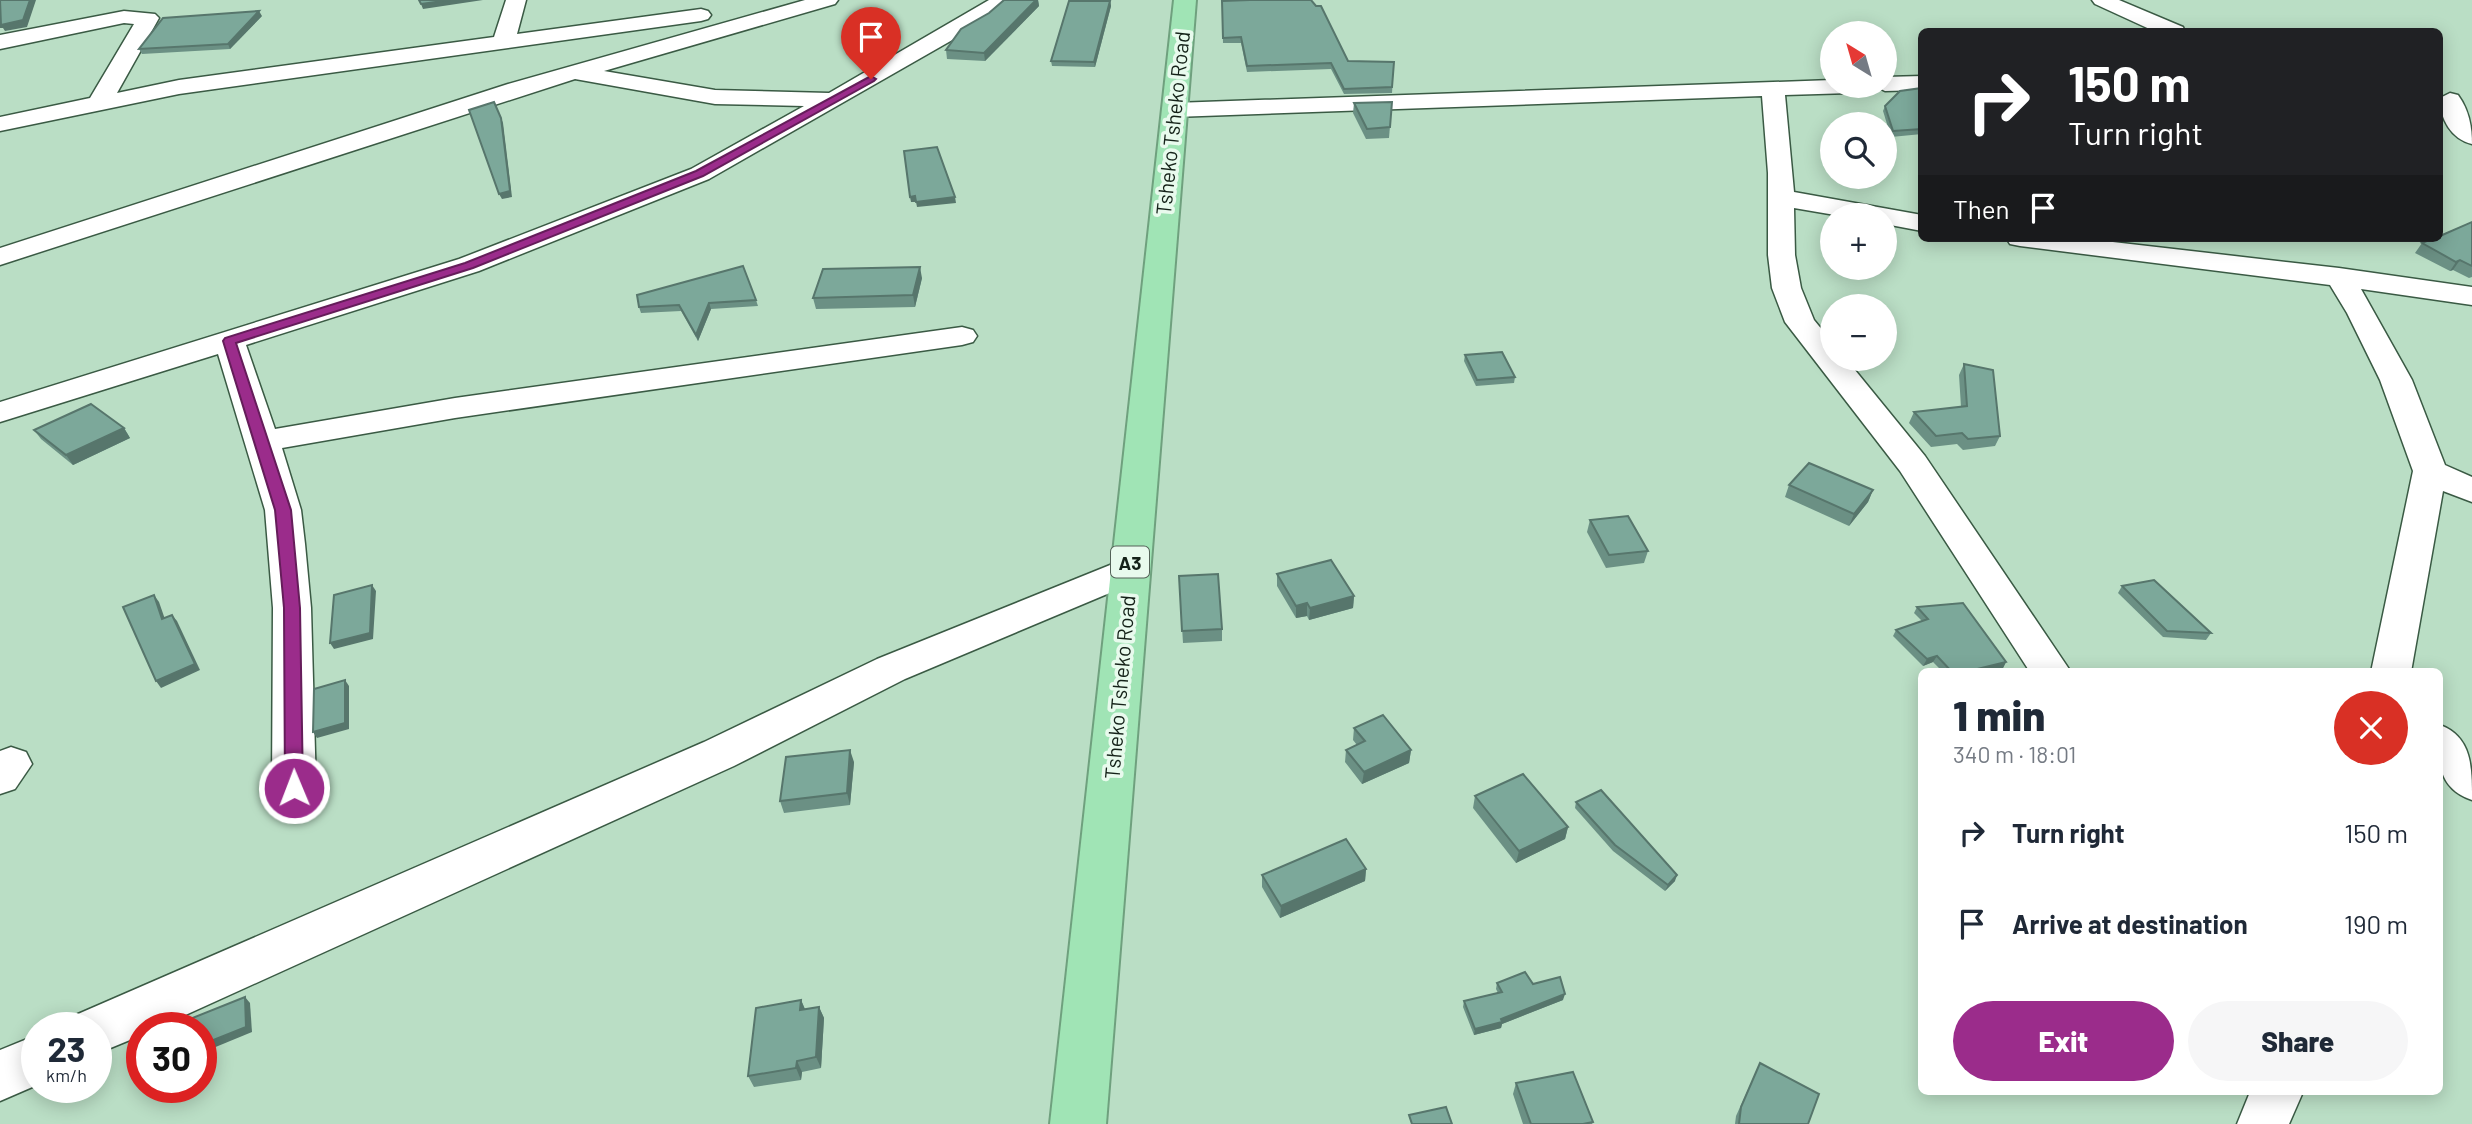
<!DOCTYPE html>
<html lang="en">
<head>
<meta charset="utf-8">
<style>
  :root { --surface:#fff; --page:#f6f6f7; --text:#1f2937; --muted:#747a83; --accent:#9b2c8b }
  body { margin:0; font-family:Barlow,sans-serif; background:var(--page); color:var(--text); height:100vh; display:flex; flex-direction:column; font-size:26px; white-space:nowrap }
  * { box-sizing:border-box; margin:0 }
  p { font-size:23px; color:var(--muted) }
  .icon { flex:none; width:38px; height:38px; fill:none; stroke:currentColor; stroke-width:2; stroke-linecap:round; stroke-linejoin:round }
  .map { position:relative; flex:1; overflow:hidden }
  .details { position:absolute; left:1918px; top:668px; width:525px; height:427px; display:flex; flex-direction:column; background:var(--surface); border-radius:10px; box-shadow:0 4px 18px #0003 }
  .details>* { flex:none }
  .top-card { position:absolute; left:1918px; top:28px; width:525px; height:214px; border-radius:10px; box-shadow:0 4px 18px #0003; background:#202124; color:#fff; overflow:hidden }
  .needle { width:46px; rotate:323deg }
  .fabs { position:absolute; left:1820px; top:21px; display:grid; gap:14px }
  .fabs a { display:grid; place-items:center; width:77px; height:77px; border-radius:50%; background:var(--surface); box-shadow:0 4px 18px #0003; font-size:35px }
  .speed { position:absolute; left:21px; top:1012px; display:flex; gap:14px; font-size:35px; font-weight:700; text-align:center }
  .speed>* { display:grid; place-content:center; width:91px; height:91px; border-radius:50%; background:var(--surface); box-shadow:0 4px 18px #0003; line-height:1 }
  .speed small { font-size:18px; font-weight:400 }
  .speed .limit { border:10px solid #d22; background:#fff; color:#111 }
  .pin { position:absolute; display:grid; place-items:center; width:60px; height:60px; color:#fff; margin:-72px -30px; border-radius:50% 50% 50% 0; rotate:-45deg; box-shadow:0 0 7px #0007 }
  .pin .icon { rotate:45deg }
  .me { position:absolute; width:77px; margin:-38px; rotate:359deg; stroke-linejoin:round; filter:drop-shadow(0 0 5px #0008) }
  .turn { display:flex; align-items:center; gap:24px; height:147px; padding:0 35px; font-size:32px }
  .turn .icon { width:91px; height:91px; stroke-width:2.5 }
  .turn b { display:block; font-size:49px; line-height:60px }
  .then { display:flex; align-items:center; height:66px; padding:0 35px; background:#0003; gap:14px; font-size:26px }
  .round { display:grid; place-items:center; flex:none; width:74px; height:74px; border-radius:37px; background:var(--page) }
  .head { display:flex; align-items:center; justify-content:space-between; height:119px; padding:0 35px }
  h1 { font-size:42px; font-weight:800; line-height:52px }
  .button { display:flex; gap:14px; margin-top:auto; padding:14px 35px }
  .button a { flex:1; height:80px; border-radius:42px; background:var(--accent); color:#fff; font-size:28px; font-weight:800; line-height:80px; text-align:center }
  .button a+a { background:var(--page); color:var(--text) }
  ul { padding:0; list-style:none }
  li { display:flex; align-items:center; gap:21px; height:91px; padding:0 35px }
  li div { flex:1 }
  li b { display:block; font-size:26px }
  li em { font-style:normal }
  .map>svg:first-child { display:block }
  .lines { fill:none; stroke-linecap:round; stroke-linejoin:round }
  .minor-casing { stroke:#3a5a44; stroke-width:3 }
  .highway-casing { stroke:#6fa07e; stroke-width:4 }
  .minor { fill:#fff; fill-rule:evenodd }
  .highway { fill:#a0e4b5; fill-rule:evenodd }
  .wall { fill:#6b9084 }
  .shaded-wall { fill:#57766c }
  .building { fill:#7ca89a; stroke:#57766c; stroke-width:2 }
  .route { fill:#9b2c8b; stroke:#651d5a; stroke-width:2 }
  .labels { text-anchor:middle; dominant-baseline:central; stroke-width:7; stroke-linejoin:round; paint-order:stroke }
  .shield { fill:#e8faed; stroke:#546258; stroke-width:2 }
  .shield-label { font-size:19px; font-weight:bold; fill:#142118 }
  .street-label { font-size:21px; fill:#142118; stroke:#e8faed }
</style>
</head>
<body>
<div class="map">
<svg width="2472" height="1124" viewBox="0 0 2472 1124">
  <rect width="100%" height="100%" fill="#badec5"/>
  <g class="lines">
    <defs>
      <g id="minor">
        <polygon points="506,0 526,0 517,34 701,9 708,11 711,15 708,19 701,21 179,94 0,131 0,117 90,98 134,24 124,23 0,49 0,35 124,11 155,14 159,18 117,93 179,80 494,37"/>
        <polygon points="805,0 838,0 835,4 604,71 715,90 829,93 989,0 1012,0 989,19 709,179 479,271 246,345 275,429 455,398 962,327 973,330 977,336 973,342 962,345 455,418 282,448 301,510 305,544 311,608 316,788 309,800 294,805 279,800 272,788 273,608 265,510 218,354 0,422 0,402 459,259 691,169 804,106 715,104 575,79 0,265 0,248 508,84"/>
        <polygon points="2092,0 2119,0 2183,27 2185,32 2156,32 2095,4"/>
        <polygon points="1922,76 1922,90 1885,91 1875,86 1885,86 1885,77"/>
        <polygon points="1832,80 1832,86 1863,86 1859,91 1851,93 1785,95 1794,192 1922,215 1922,231 1885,224 1885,215 1835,215 1794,208 1795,255 1801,288 1814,320 1832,342 1832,359 1846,359 1925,456 2071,672 2030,672 1900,471 1785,322 1772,288 1768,255 1768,173 1762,96 1174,117 1166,115 1162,110 1166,105 1174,103"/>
        <path d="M2450,93L2458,95C2469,110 2472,127 2472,144C2451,139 2440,119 2440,98Z"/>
        <polygon points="2006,238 2078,238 2339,268 2472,287 2472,305 2361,289 2412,380 2445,465 2472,477 2472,502 2443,491 2411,672 2371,672 2413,471 2380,380 2347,313 2330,285 2020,246 2010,244"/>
        <polygon points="1130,557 1143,561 1148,570 1143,579 905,679 734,766 159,1027 142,1027 142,1035 96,1054 96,1027 73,1027 78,1014 704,742 877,659"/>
        <path d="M2440,725C2472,737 2472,767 2472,800C2436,788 2437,757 2440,725Z"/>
        <polygon points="11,747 26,752 32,764 15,789 0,794 0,751"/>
        <polygon points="37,1035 37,1085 0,1101 0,1050"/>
        <polygon points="2250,1092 2303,1092 2289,1124 2237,1124"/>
      </g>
      <polygon id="highway" points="1174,0 1196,0 1106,1124 1050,1124"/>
    </defs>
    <!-- minor casing -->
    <use href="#minor" class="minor-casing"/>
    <!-- highway casing -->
    <use href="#highway" class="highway-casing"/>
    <!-- minor -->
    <use href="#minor" class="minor"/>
    <!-- highway -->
    <use href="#highway" class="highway"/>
  </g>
  <!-- wall -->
  <g class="wall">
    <polygon points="1004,0 1038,0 1039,6 985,61 947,59 946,50"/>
    <polygon points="1247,0 1311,0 1348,61 1394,62 1392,93 1344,94 1331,69 1247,72 1241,43 1223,43 1222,1"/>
    <polygon points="1110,1 1111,6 1095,67 1052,66 1051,61"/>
    <polygon points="262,16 230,49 142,54 139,49"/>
    <polygon points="1922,88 1922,134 1891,137 1883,111 1885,106"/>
    <polygon points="1392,102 1389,138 1366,139 1353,113 1354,103"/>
    <polygon points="2472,222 2472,277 2469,278 2453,270 2450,271 2415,253 2422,243"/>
    <polygon points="922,278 915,307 816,309 813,298"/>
    <polygon points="756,300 758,306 711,309 698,341 681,311 641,313 639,307"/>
    <polygon points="1465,355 1515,377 1514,383 1476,386 1464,361"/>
    <polygon points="1964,364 2000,436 1995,446 1963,450 1957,444 1931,447 1909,423 1914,412 1961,407 1959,375"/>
    <polygon points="124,428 130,438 73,465 41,439 34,430"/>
    <polygon points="1789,485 1873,490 1868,502 1849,526 1785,497"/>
    <polygon points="1590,520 1648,551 1644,563 1606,568 1587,532"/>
    <polygon points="1277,574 1354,596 1353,608 1309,620 1307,616 1296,618 1277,586"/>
    <polygon points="1179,576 1222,629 1222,641 1183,643"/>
    <polygon points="2122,586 2211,633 2206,640 2163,637 2118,593"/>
    <polygon points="1917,607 2006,662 2003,668 1987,672 1943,672 1933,662 1923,666 1893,636 1896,630 1922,621 1914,613"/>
    <polygon points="1354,728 1411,750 1409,763 1362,784 1345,762 1346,750 1357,745 1353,740"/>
    <polygon points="854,762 850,805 784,813 780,801"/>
    <polygon points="1475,796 1568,827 1565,839 1516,863 1473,808"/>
    <polygon points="1576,802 1675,881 1665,891 1613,851 1575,808"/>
    <polygon points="1366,869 1365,881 1280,918 1262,887 1262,875"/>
    <polygon points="1497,983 1533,984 1563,1000 1502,1024 1501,1028 1474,1035 1463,1007 1464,1001 1498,993 1496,989"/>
    <polygon points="801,1000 805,1009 819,1007 824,1018 821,1068 802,1072 801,1080 754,1087 748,1076"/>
    <polygon points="1760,1063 1808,1124 1735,1124 1736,1116"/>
    <polygon points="1516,1083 1593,1122 1592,1124 1523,1124 1513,1094"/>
  </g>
  <!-- shaded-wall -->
  <g class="shaded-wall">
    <polygon points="30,0 36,0 27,27 5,31 3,28 0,28 0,23"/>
    <polygon points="450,0 483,0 423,9 421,4"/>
    <polygon points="1036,0 1038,0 1039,6 985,61 984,53"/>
    <polygon points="1110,1 1111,6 1095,67 1094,62"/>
    <polygon points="259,11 262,16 230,49 228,44"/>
    <polygon points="501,118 503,123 512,197 502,199 499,194"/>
    <polygon points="915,196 916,202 911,202 910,197"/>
    <polygon points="955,197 956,203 917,207 916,202"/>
    <polygon points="2460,260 2453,270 2450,271 2456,262"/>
    <polygon points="920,267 922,278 915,307 913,295"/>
    <polygon points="709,303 711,309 698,341 696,335"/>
    <polygon points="124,428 130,438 73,465 66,455"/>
    <polygon points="1873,490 1868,502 1849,526 1854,514"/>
    <polygon points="372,585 376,591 373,639 334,649 330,643"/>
    <polygon points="154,595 159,602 167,625 162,619"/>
    <polygon points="1354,596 1353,608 1309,620 1310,608"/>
    <polygon points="1307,603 1307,616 1296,618 1296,606"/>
    <polygon points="172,615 177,621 200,670 161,688 156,681"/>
    <polygon points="1937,656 1933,662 1923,666 1927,659"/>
    <polygon points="2006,662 2003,668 1987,672 1965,672"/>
    <polygon points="345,680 349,686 349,729 317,738 313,732"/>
    <polygon points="850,750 854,762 850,805 847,793"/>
    <polygon points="1411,750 1409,763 1362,784 1364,772"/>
    <polygon points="1568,827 1565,839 1516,863 1519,851"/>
    <polygon points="1366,869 1365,881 1280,918 1281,906"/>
    <polygon points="1677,875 1675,881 1665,891 1668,885"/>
    <polygon points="1565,994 1563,1000 1502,1024 1501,1028 1474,1035 1475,1029"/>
    <polygon points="245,997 250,1003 252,1032 201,1053 201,1045"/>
    <polygon points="801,1000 806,1012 800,1010"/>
    <polygon points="819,1007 824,1018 821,1068 816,1057"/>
    <polygon points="797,1061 802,1072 801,1080 796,1068"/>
  </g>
  <!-- building -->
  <g class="building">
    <polygon points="0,0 30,0 23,20 1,25"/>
    <polygon points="419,0 450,0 421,4"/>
    <polygon points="1004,0 1036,0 984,53 946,50 961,29 989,13"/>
    <polygon points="1250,0 1311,0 1316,6 1321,6 1348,61 1394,62 1392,87 1344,89 1331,63 1247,66 1241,37 1223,38 1222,1"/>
    <polygon points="1069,1 1110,1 1094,62 1051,61"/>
    <polygon points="259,11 228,44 139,49 163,18"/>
    <polygon points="1922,88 1922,129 1893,131 1885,106 1900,91"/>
    <polygon points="494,102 501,118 510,191 499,194 469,110"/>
    <polygon points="1392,102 1390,127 1367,129 1354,103"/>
    <polygon points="937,147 955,197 916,202 915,196 910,197 904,151"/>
    <polygon points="2472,222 2472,266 2460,260 2456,262 2422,243 2434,238 2440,238 2440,236"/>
    <polygon points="743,266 756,300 709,303 696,335 679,305 639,307 637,295"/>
    <polygon points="920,267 913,295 813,298 823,269"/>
    <polygon points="1502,352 1515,377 1477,380 1465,355"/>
    <polygon points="1964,364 1993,370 2000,436 1968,439 1962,433 1936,436 1914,412 1967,406"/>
    <polygon points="91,404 124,428 66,455 34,430"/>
    <polygon points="1809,463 1873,490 1854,514 1789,485"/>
    <polygon points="1628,516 1648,551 1609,555 1590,520"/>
    <polygon points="1331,560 1354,596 1310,608 1307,603 1296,606 1277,574"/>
    <polygon points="1218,574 1222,629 1182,631 1179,576"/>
    <polygon points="2154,580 2211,633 2167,631 2122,586"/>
    <polygon points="372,585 370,633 330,643 334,595"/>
    <polygon points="154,595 162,619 172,615 195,664 156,681 123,607"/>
    <polygon points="1963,603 2006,662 1965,672 1952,672 1937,656 1927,659 1896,630 1928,619 1917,607"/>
    <polygon points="345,680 345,723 313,732 314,689"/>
    <polygon points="1383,715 1411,750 1364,772 1346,750 1365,741 1354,728"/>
    <polygon points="850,750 847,793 780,801 786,757"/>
    <polygon points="1523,774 1568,827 1519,851 1475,796"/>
    <polygon points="1601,790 1677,875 1668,885 1615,845 1576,802"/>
    <polygon points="1346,839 1366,869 1281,906 1262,875"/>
    <polygon points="1525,972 1533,984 1560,977 1565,994 1501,1019 1502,1022 1475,1029 1464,1001 1502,992 1497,983"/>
    <polygon points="245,997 246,1027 201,1045 201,1027 175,1027 175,1025"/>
    <polygon points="801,1000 800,1010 819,1007 816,1057 797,1061 796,1068 748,1076 756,1008"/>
    <polygon points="1760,1063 1819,1094 1808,1124 1739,1124 1741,1107"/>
    <polygon points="1573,1072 1593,1122 1583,1124 1531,1124 1516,1083"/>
    <polygon points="1446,1107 1452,1124 1412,1124 1409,1115"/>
  </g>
  <!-- route -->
  <polygon class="route" points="871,76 876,79 874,81 703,176 473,268 236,343 291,510 300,608 303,788 301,793 294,795 287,793 285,788 284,608 275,510 223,341 225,338 465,263 696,171"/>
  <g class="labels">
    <!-- shield labels -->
    <rect class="shield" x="1111" y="546.5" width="38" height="31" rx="5"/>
    <g class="shield-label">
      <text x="1130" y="562">A3</text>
    </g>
    <!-- street labels -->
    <g class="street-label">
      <text transform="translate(1172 123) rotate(-84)">Tsheko Tsheko Road</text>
      <text transform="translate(1119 687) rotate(-85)">Tsheko Tsheko Road</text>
    </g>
  </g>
</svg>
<div class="fabs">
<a><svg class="needle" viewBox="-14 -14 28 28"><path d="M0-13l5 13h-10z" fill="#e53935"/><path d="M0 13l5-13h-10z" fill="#747a83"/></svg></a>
<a><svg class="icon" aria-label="search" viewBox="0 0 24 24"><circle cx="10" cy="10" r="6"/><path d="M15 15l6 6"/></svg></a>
<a>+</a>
<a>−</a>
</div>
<div class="speed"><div>23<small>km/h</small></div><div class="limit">30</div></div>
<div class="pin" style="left:871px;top:79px;background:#d93025"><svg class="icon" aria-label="arrive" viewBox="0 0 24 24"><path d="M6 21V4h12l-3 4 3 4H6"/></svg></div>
<svg class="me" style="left:294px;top:788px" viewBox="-20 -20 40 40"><circle r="17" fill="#9b2c8b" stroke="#fff" stroke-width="3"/><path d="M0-11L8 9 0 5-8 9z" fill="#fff"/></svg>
<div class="top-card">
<div class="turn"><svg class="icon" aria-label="right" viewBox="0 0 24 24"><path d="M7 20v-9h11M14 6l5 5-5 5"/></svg><div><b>150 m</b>Turn right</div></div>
<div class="then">Then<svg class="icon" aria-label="arrive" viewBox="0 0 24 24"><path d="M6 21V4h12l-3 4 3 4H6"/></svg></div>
</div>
<section class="details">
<div class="head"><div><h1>1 min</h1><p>340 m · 18:01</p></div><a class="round" style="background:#d93025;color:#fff"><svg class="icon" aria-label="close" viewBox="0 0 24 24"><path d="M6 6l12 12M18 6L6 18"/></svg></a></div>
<ul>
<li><svg class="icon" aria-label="right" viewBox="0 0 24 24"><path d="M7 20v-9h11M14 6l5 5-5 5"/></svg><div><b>Turn right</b></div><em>150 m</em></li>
<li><svg class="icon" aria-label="arrive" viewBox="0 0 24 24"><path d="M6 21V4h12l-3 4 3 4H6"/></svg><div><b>Arrive at destination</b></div><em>190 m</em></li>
</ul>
<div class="button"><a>Exit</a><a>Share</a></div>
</section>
</div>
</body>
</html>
